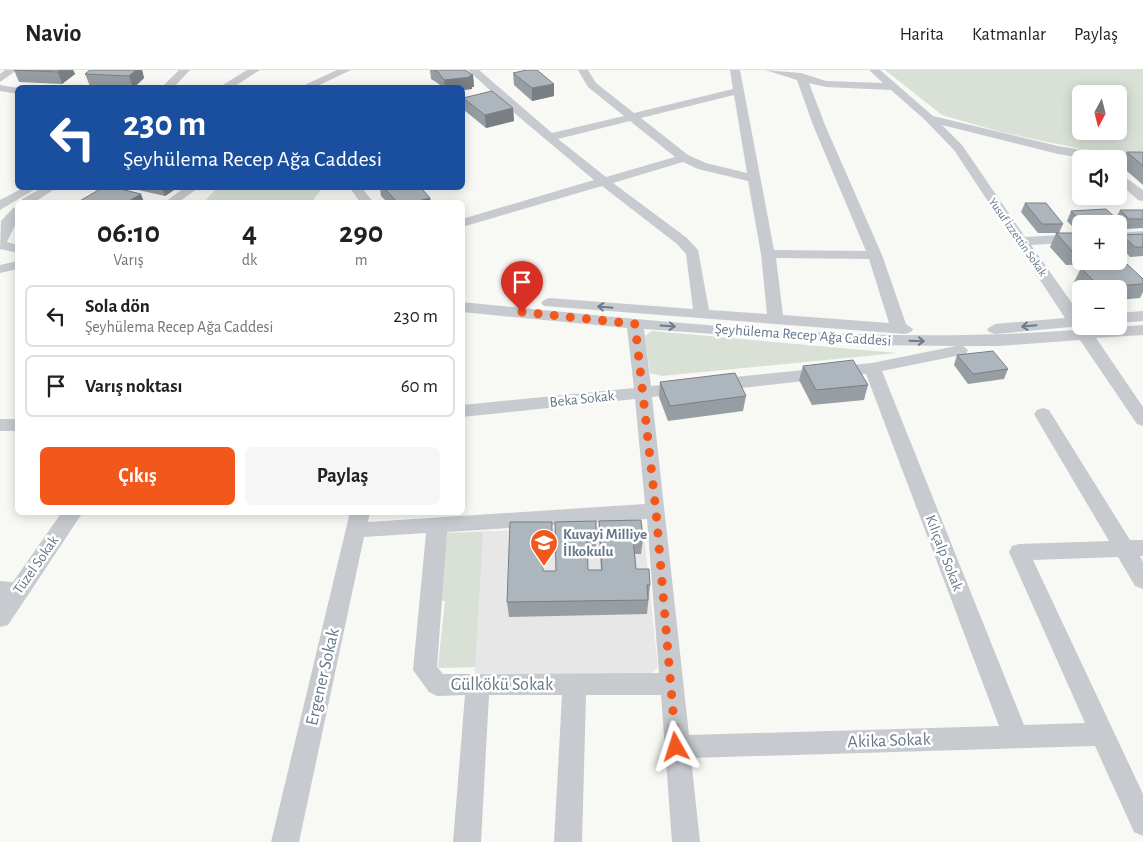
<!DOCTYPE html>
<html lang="tr">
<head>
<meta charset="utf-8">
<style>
  :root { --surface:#fff; --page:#f6f6f6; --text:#202124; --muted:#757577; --line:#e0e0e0; --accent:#f2571b }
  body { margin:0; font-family:"Alegreya Sans",sans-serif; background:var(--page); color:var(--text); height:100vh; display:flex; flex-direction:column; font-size:19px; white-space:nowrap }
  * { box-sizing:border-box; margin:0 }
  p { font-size:16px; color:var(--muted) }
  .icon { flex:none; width:28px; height:28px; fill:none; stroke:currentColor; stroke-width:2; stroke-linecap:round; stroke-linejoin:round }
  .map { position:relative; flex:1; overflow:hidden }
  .details { position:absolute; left:15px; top:130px; width:450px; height:315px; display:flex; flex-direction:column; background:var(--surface); border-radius:8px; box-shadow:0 2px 12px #0003 }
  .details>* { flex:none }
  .top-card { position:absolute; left:15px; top:15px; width:450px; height:105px; border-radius:8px; box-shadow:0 2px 12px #0003; background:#1a4fa0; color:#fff; overflow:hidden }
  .needle { width:32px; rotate:187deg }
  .buttons { position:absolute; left:1072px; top:15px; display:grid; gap:10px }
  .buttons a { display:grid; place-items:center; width:55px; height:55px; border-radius:8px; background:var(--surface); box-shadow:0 2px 12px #0003; font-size:25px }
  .pin { position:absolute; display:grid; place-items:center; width:42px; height:42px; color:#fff; margin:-51px -21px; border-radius:50% 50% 50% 0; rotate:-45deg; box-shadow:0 0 5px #0007 }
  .pin .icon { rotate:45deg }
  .me { position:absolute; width:55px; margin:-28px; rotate:354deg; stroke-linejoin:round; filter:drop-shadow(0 0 4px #0008) }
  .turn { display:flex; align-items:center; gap:18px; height:105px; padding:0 25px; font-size:22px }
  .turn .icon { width:65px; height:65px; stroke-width:2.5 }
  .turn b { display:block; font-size:35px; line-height:42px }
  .eta { display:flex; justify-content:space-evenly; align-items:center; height:85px; text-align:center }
  .eta b { font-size:30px; font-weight:600; line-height:35px }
  .action { display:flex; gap:10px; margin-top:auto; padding:10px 25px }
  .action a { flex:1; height:58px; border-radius:8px; background:var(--accent); color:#fff; font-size:20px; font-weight:600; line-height:58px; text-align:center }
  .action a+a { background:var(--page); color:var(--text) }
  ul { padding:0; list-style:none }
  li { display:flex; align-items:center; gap:15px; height:62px; margin:0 10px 8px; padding:0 15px; border:2px solid var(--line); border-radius:8px }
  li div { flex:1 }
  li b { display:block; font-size:19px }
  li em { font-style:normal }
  header { display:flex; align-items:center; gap:30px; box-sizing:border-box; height:70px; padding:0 25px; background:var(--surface); border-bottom:1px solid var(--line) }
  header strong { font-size:24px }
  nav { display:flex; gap:28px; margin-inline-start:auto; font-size:18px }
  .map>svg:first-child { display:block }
  .built { fill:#e6e7e6 }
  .green { fill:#d9e0d6; fill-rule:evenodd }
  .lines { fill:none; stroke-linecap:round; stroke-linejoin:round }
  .minor { fill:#c7cbcf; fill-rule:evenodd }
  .wall { fill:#969da3 }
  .shaded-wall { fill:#7a7f84 }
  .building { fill:#aeb6bd; stroke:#7a7f84 }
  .oneway { stroke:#697b8c }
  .route { stroke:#f2571b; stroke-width:9; stroke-dasharray:0 16.2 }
  .labels { text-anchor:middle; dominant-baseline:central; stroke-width:5; stroke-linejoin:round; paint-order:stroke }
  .far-street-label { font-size:12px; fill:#647789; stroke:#fff }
  .street-label { font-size:15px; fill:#647789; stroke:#fff }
  .poi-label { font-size:15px; font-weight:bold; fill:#647789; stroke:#fff; text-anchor:start }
  .near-street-label { font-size:18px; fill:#647789; stroke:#fff }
</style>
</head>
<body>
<header>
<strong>Navio</strong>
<nav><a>Harita</a><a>Katmanlar</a><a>Paylaş</a></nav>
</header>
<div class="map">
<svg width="1143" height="772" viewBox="0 0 1143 772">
  <rect width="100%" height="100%" fill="#f8f8f5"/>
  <!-- built -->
  <polygon class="built" points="643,455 658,598 650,604 475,603 475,597 438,598 445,531 437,530 444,463"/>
  <!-- green -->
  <g class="green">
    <path d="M885,0H1143V81L1121,82L1081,79L1001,62L942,45ZM1081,24H1119V61H1081Z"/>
    <polygon points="217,118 322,118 312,132 204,132"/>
    <polygon points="652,261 897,283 662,306 650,303 645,266"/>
    <polygon points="483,462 475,597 438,598 445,531 437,530 444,463"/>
  </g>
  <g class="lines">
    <!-- minor -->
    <g class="minor">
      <polygon points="5,0 17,0 0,12 0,4"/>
      <polygon points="179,0 190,0 173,18 161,18"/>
      <polygon points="247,0 260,0 232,18 218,18"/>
      <polygon points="337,0 351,0 313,18 298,18"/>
      <path d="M468,0H479L552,63L624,46L588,17L578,0H588L596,13L634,43L733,19L730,0H740L774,180L866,181L813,55L797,10L765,0L801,3L826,11L883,13L869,0H880L933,46L1058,76L1095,82H1143V90L1089,89L1058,84L942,55L962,75L1025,167L1081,164V172L1031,175L1081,246V256H1087L1089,259L1143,255V265L1096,268L1143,337V356L1137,354L1080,270L998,276H963L968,280L966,284L882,301L1024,655L1085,653L1009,482L1012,476L1019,474L1109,471L1034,344L1037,340L1043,338L1049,340L1130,470H1143V486H1140L1143,492V519L1135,516L1118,487L1033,490L1143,724V766L1134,762L1095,676L691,688L700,772H672L661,625H586L582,772H554L562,625H489L481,772H453L465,625L437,626L429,622L413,600L426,463L364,467L299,772H271L350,442H370L368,452L645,434L635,329L462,347V335L634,318L627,258L462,242V232C665,252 870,276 1074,260L1071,257L995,264L989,262L987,259L995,254L1065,248L954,80L924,49L891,20L826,17L809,13L825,55L882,185L906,254L913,259L911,262L905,264L544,236L541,233L544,230L549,228L693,239L686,184L677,174L602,116L462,157V149L594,110L519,47ZM734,25L747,103L706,93L688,85L641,48ZM630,51L675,87L606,107L558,69ZM683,92L698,99L748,111L761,184L767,244L709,240L698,180L687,168L613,113ZM776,188L869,189L889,253L783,245ZM644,259L870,275L956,276L872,293L715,309L709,311L706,315L709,319L715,321L866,304L999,656L689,665L652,327L691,322L694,318L691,314L685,312L651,316ZM647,449L659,603L443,604L437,597L447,462Z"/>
      <polygon points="0,15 18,18 18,24 0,21"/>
      <polygon points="1119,103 1143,120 1143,131 1138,130 1119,113"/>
      <polygon points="23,118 37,118 0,140 0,130"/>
      <polygon points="42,118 56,118 35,132 21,132 22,129"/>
      <polygon points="184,118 198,118 179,132 165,132"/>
      <polygon points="350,118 362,118 373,132 360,132"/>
      <polygon points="18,137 18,149 7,172 18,175 18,183 0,179 1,151 13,138"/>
      <polygon points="1143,161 1143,169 1119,171 1119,163"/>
      <polygon points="18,191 18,199 0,203 0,195"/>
      <polygon points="1143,241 1143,251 1119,253 1119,243"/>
      <rect x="0" y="349" width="18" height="12"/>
      <polygon points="62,442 83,442 8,555 0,557 0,511 13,512"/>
    </g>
  </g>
  <!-- wall -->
  <g class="wall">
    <polygon points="14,0 73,0 75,4 62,14 19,12"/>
    <polygon points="90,0 142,0 144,8 134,18 90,16 85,4"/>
    <polygon points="430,0 465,0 473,5 474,17 472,17 472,19 462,20 462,18 441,18 439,14 431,9"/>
    <polygon points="513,3 554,26 532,31 514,15"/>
    <polygon points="463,28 513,38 514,51 486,58 464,40"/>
    <polygon points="1127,82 1143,82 1143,115 1120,95"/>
    <polygon points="129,118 177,118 165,126"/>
    <polygon points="380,118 421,118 430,128 431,132 387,132 381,126"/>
    <polygon points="1025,133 1063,154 1059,163 1038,163 1021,142"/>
    <polygon points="1120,140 1143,140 1143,158 1125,159 1119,153 1118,154 1081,154 1081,191 1112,191 1111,194 1066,195 1050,177 1056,163 1079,163 1067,151 1071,141 1116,148"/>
    <polygon points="1143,164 1143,186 1130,187 1119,175 1119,172 1122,165"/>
    <polygon points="1081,198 1143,209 1143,222 1140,228 1119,230 1119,219 1081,219 1081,220 1074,212"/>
    <polygon points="957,285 1008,299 1004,309 968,314 954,295"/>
    <polygon points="803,296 868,315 864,330 812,335 799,310"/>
    <polygon points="660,312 746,326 743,341 668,351 659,327"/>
    <polygon points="599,451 643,469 641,484 635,484 636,499 650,515 647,544 509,547 507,532 552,452 552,485 543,485 543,501 556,501 555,452 596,470 596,485 588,485 588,500 601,500 599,466"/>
  </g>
  <!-- shaded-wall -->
  <g class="shaded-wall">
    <polygon points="60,0 73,0 75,4 62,14 58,2"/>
    <polygon points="136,0 142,0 144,8 133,18 129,6"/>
    <polygon points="473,5 474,17 472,17 472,19 462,20 462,18 445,18 444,10"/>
    <polygon points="554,14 554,26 532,31 532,18"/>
    <polygon points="513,38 514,51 486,58 485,45"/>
    <polygon points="162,118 177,118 165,126"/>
    <polygon points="141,124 144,132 127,132"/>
    <polygon points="430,128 431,132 414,132"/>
  </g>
  <!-- building -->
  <g class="building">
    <polygon points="14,0 60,0 58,2"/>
    <polygon points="90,0 136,0 129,6 85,4"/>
    <polygon points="434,0 465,0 473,5 469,6 471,7 444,10 438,2"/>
    <polygon points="527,0 537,0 554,14 532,18 513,3"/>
    <polygon points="492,21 513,38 485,45 463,28"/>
    <polygon points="1127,82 1143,82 1143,96"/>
    <polygon points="102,118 116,118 141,124 127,132 78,132"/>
    <polygon points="384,118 421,118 430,128 414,132 397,132"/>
    <polygon points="1025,133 1046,133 1063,154 1042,154"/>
    <polygon points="1106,139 1119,151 1084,154 1071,141"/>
    <polygon points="1120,140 1143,140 1143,149 1129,149"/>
    <polygon points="1056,163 1081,163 1081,181 1072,181"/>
    <polygon points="1143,164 1143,177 1135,177 1122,165"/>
    <polygon points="1127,194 1143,209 1143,214 1100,217 1081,198"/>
    <polygon points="993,281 1008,299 973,304 957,285"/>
    <polygon points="853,290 868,315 816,320 803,296"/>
    <polygon points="735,303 746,326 670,336 660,312"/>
    <polygon points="641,450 643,469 633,469 636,499 649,499 650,515 647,515 648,530 507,532 510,452 552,452 552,471 543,471 543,501 556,501 555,452 596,451 596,470 587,470 588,500 602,500 599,451"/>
  </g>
  <!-- one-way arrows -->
  <defs><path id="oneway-shaft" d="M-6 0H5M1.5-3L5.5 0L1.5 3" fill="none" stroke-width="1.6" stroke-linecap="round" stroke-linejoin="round" transform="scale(1.25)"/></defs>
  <g class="oneway">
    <use href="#oneway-shaft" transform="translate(605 237) rotate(-175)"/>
    <use href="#oneway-shaft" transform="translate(668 256) rotate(4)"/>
    <use href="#oneway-shaft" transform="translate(1029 256) rotate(175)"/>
    <use href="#oneway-shaft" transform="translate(917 271) rotate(2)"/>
  </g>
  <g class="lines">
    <!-- route -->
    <polyline class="route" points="522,242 635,254 656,441 676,677"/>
  </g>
  <!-- icons -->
  <defs>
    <symbol id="school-pin" viewBox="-11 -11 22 30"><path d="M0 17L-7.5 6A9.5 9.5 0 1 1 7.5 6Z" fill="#f2571b" stroke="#fff"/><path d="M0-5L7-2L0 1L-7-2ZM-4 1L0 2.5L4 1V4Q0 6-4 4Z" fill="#fff"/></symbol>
  </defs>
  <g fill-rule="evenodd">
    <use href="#school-pin" x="528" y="457" width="32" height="43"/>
  </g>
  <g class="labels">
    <!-- far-street labels -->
    <g class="far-street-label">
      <text transform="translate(1018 167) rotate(55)">Yusuf İzzettin Sokak</text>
    </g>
    <!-- street labels -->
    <g class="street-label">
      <text transform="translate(803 265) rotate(4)">Şeyhülema Recep Ağa Caddesi</text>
      <text transform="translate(582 329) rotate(-6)">Beka Sokak</text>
      <text transform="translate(944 483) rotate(69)">Kılıçalp Sokak</text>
      <text transform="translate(36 495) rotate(-55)">Tüzel Sokak</text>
    </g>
    <!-- poi labels -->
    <g class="poi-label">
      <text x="563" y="464">Kuvayi Milliye<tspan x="563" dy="17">İlkokulu</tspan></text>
    </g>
    <!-- near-street labels -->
    <g class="near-street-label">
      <text transform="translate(323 607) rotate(-77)">Ergener Sokak</text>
      <text x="502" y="615">Gülkökü Sokak</text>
      <text transform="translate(889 671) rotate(-2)">Akika Sokak</text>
    </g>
  </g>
</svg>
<div class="buttons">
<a><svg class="needle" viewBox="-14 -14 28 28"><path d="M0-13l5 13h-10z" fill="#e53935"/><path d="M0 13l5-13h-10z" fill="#757577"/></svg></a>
<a><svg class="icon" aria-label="sound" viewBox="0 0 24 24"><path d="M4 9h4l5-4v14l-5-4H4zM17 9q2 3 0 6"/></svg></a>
<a>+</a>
<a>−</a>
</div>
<div class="pin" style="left:522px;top:242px;background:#d93025"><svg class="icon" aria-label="arrive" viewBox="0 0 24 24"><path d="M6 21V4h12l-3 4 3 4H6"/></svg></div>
<svg class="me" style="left:676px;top:677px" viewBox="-20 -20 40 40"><path d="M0-17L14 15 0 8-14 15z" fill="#f2571b" stroke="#fff" stroke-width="4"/></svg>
<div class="top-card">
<div class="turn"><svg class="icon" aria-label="left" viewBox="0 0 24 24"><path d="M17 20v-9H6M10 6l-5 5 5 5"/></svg><div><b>230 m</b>Şeyhülema Recep Ağa Caddesi</div></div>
</div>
<section class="details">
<div class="eta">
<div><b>06:10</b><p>Varış</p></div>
<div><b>4</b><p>dk</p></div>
<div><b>290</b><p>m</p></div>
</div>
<ul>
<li><svg class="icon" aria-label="left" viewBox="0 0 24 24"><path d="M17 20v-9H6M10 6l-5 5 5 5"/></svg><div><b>Sola dön</b><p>Şeyhülema Recep Ağa Caddesi</p></div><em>230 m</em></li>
<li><svg class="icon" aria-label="arrive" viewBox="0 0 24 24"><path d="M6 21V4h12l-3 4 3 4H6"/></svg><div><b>Varış noktası</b></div><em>60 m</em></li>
</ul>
<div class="action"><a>Çıkış</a><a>Paylaş</a></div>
</section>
</div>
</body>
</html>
